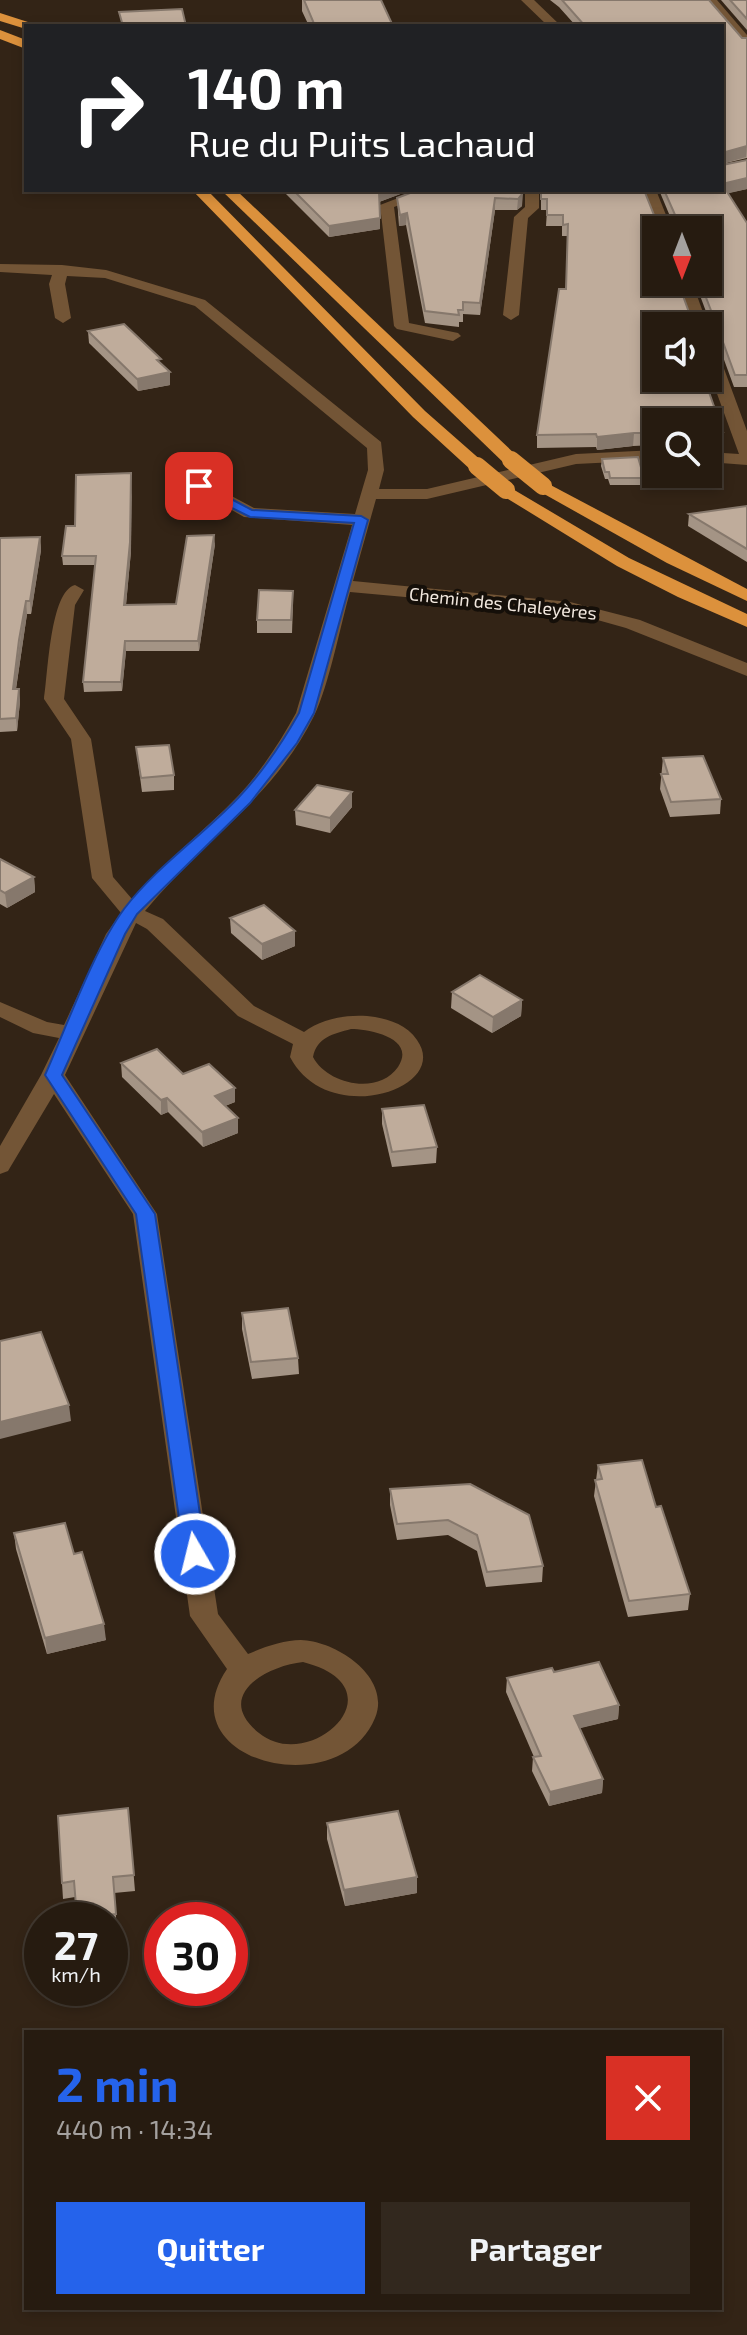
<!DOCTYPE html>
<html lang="fr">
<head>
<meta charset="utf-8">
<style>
  :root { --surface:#261b10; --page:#32281e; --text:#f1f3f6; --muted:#a4a19f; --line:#423930; --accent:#2563eb }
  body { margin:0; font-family:"Exo 2",sans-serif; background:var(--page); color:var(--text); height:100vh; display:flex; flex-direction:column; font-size:30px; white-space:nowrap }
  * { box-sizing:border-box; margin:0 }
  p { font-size:26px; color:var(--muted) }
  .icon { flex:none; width:44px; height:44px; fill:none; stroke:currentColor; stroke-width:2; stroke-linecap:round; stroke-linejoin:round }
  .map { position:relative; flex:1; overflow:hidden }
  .sheet { position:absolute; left:24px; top:2030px; width:698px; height:280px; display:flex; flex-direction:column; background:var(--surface); border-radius:0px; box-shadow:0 4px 12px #0003,0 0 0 2px var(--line) }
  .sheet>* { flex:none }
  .guide { position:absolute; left:24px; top:24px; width:700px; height:168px; border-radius:0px; box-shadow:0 4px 12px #0003,0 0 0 2px var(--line); background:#202124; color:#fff; overflow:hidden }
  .needle { width:52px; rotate:180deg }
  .buttons { position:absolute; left:642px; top:216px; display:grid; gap:16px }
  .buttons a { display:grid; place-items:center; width:80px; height:80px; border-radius:0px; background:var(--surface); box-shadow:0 4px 12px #0003,0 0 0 2px var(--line); font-size:40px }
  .speed { position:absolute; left:24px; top:1902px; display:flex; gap:16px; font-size:40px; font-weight:700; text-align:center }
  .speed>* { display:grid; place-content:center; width:104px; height:104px; border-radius:50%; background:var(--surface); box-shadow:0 4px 12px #0003,0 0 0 2px var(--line); line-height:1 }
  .speed small { font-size:20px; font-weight:400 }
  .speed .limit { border:12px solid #d22; background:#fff; color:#111 }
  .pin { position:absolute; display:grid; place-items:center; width:68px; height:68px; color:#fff; margin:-34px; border-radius:16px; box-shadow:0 4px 12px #0006 }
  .me { position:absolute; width:88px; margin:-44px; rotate:352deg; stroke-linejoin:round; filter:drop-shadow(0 0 6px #0008) }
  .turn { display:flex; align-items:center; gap:28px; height:168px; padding:0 32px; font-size:36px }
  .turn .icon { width:104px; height:104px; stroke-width:2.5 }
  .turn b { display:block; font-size:56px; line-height:68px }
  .round { display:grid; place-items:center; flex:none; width:84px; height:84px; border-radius:0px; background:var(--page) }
  .summary { display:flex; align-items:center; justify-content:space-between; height:136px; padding:0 32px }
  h1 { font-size:48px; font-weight:700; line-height:60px; color:var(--accent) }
  .action { display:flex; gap:16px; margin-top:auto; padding:16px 32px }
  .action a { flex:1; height:92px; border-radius:0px; background:var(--accent); color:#fff; font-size:32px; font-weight:700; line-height:92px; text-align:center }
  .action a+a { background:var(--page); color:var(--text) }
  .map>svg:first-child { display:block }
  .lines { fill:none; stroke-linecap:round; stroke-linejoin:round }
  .minor { fill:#735536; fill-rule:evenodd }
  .highway { fill:#dc913c; fill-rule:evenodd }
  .highway-bridge { stroke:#dc913c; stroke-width:18 }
  .wall { fill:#a49485; fill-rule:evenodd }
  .shaded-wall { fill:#86786c }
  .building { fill:#bfac9b; stroke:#86786c; stroke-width:2; fill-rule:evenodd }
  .route { fill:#2563eb; stroke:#184099; stroke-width:2 }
  .labels { text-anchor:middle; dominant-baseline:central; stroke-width:8; stroke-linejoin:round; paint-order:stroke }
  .far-street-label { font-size:18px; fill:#f1e7de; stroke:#150f09 }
</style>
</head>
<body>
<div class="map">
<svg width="747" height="2335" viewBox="0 0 747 2335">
  <rect width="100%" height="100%" fill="#332416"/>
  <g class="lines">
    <!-- minor -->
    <g class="minor">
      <polygon points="521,0 534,0 561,26 548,26"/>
      <polygon points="704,0 717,0 747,35 747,47 743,46"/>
      <polygon points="419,190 440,190 394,207 409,323 458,333 461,336 453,341 397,329 394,326 380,205"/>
      <polygon points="525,190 539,190 539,208 528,218 519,315 511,320 503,315 514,217 525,207"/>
      <polygon points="642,190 656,190 672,230 658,230"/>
      <path d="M0,264L62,265L106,270L205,300L381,442L384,470L379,489H427L576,454L656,450V460L576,464L427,499H376L353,581L570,602L640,620L747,663V676L626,628L569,612L350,592C340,627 329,685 314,716C274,797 201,843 145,911L163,919L254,1006L304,1032C322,1018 352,1013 375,1017C391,1020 407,1025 417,1040C452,1089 327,1129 290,1057L293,1044L238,1016L147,929L136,923L65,1075L157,1214L218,1614L248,1654C264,1647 284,1640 301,1640C336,1641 392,1677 375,1718C339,1805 165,1761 227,1669L190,1616L133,1214L54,1094L8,1171L0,1174V1146L41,1075L59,1038L33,1033L0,1017V1002L47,1022L64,1025L106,934L121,913L92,878L71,739L44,699C48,675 50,591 75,585L84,590L75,605L64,699L91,739L113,877L132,899C164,861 205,831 239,795C262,770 280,742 296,713L352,525L244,517L167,473L169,469H181L254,508L355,514L368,470L367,448L195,306L105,278L67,276L65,284L71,318L63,323L55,318L49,284L52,275L0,272ZM351,1029C369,1029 417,1038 398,1067C378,1096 327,1084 313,1057C317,1037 333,1034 351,1029ZM303,1662C404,1688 310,1775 259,1733C213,1696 266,1666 303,1662Z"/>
      <polygon points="676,282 692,282 708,326 692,326"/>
      <polygon points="708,342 716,347 747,431 747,465 708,462 708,452 739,454 708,369"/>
    </g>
    <!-- highway -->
    <g class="highway">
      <polygon points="0,13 31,23 33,26 26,26 26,29 0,21"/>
      <polygon points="0,30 26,40 26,49 0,39"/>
      <polygon points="192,190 207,190 425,411 483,462 485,466 483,470 471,470 413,417"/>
      <polygon points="221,190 236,190 517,456 519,460 517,464 505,464"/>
      <polygon points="543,481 747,589 747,601 667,563 537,490 534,486 537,482"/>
      <polygon points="506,485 629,558 747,614 747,627 678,597 617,566 500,494 497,490 500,486"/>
    </g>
    <!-- highway-bridge -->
    <g class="highway-bridge">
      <polyline points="511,460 543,486"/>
      <polyline points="477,466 506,490"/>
    </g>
  </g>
  <!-- wall -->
  <g class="wall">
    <polygon points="302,0 381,0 393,26 309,26 302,11"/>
    <path d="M550,0H709L742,38H747V158L722,164L747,160V189L728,193L747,223V387H734L719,346L708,341V326L656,378H708V363L713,376L712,388H708L723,432L722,444L708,445V422H656V445L633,446L597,450L596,447L537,448V435L566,289L568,236H562V226H546L547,210H541V190L656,220L672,221L659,190H722V26H576L559,7ZM656,230L708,282H695L708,317L690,315Z"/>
    <polygon points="721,0 747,0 747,30"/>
    <polygon points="282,190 411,190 379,202 380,229 329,237"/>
    <polygon points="523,190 522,206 517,210 495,210 480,315 463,314 463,322 459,322 459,327 425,323 406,225 399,226 397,198"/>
    <polygon points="88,331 161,363 170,372 170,385 138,391 89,343"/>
    <polygon points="602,459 644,478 643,485 610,485 608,479 605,479 601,466"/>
    <polygon points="747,506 747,562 688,526 689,514"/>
    <polygon points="75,526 131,551 126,605 176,604 215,544 199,651 126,651 122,691 84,692 83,682 95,565 63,565 62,556"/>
    <polygon points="40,537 41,550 31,614 27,614 16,689 19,689 20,702 17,731 0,732 0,541"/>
    <polygon points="293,604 292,633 257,633 257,620"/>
    <polygon points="136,747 174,775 174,790 142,792"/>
    <polygon points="663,758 721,799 720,814 670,817 660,789"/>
    <polygon points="352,792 352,807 330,833 296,825 295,810"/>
    <polygon points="0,859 34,877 35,892 7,908 0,904"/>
    <polygon points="230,918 295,931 295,946 262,960 231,933"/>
    <polygon points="452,992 522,1000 521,1016 492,1033 451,1008"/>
    <polygon points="121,1063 235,1088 235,1102 225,1106 238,1133 203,1147 168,1112 161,1115 122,1077"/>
    <polygon points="382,1109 437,1147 436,1163 392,1167 382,1124"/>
    <polygon points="242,1313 298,1358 299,1374 252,1379 242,1329"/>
    <polygon points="598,1465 656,1507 690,1594 688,1610 628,1617 594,1496"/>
    <polygon points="390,1489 543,1566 542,1582 486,1587 477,1551 448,1535 397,1540 390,1505"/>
    <polygon points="14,1533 74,1554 106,1640 47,1654 16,1549"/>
    <polygon points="554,1672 619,1705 618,1719 579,1728 603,1779 602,1793 549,1806 532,1771 533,1757 534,1757 506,1692 507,1678"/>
    <polygon points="128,1808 135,1891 114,1893 117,1929 110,1930 110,1920 77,1920 75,1897 63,1899 62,1883"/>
    <polygon points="327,1823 417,1877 417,1893 345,1906 327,1839"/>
  </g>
  <!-- shaded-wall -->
  <g class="shaded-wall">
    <polygon points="747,146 746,157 722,164 722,153"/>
    <polygon points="747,178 747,189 721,195 722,184"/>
    <polygon points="381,190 411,190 379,202 379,191"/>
    <polygon points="522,194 522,206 517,210 518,199"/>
    <polygon points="495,198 495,210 480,315 480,303"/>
    <polygon points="407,213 406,225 399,226 400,215"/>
    <polygon points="380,218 380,229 329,237 329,226"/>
    <polygon points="170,372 170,385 138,391 137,379"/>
    <polygon points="634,433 633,446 597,450 597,437"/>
    <polygon points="132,482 131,551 125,615 124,605"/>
    <polygon points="214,535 215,544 199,651 198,641"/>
    <polygon points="40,537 41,550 31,614 30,601"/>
    <polygon points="26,601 27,614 14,702 13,689"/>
    <polygon points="125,641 126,651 122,691 121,682"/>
    <polygon points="19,689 20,702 17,731 16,718"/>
    <polygon points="352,792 352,807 330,833 330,818"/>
    <polygon points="34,877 35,892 7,908 5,893"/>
    <polygon points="295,931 295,946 262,960 262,944"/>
    <polygon points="522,1000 521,1016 492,1033 493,1017"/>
    <polygon points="235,1088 235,1102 215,1110 215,1096"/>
    <polygon points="167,1098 168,1112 161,1115 161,1100"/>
    <polygon points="238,1118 238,1133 203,1147 202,1132"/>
    <polygon points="69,1405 71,1421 0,1439 0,1422"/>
    <polygon points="104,1624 106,1640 47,1654 45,1638"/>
    <polygon points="619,1705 618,1719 573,1730 574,1716"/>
    <polygon points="603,1779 602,1793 549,1806 550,1792"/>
    <polygon points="417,1877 417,1893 345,1906 344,1890"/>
  </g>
  <!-- building -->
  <g class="building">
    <polygon points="304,0 381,0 393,26 315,26"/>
    <polygon points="562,0 709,0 742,38 747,38 747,146 722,153 722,26 585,26"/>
    <polygon points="730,0 747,0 747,19"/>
    <polygon points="182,9 186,26 123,26 119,12"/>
    <polygon points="747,160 747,178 722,184 722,164 723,165"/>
    <path d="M722,184L747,223V375H735L720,334L708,329V326H656V378H704L723,432H708V422H656V433H634L597,437L596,434L537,435L559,289H566L568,224L563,225V215H547V199H541V190H644L656,220L673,222L676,217L664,190H722ZM656,230H708V282H700L712,313L709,317L690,315L678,282H656Z"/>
    <polygon points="293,190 381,190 379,191 380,218 329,226"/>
    <polygon points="418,190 523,190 522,194 518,199 495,198 480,303 463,302 463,310 458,310 459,315 425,311 407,213 400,215 397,198"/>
    <polygon points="124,324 161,359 157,360 170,372 137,379 88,331"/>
    <polygon points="708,363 713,376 708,376"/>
    <polygon points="638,457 644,478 610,478 609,472 605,472 602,459"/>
    <polygon points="131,473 130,542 124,605 176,604 187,536 214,535 198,641 125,641 121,682 83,682 96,556 62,556 66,526 75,526 76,475"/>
    <polygon points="747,506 747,549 689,514"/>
    <polygon points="40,537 30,601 26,601 19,640 13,689 19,689 16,718 0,719 0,538"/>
    <polygon points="259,590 293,591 291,620 257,620"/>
    <polygon points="169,745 174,775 141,778 136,747"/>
    <polygon points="703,756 721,799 671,802 661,774 668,774 663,758"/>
    <polygon points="317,785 352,792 330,818 295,810"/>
    <polygon points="0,859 34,877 5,893 0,890"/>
    <polygon points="264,905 295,931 262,944 230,918"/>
    <polygon points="480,975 522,1000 493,1017 452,992"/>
    <polygon points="157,1049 183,1074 209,1064 235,1088 215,1096 238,1118 202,1132 167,1098 161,1100 121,1063"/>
    <polygon points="424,1105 437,1147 392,1152 382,1109"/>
    <polygon points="288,1308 298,1358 251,1362 242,1313"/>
    <polygon points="41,1332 69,1405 0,1422 0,1341"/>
    <polygon points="642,1460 656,1507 661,1506 690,1594 629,1601 595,1480 602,1479 598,1465"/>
    <polygon points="470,1484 529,1515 543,1566 487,1572 477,1535 448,1520 397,1524 390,1489"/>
    <polygon points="65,1523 74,1554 82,1552 104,1624 45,1638 14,1533"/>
    <polygon points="599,1662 619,1705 574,1716 603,1779 550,1792 533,1757 541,1756 507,1678 552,1668 554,1672"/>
    <polygon points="128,1808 134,1875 113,1877 116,1914 77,1918 74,1881 62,1883 58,1816"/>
    <polygon points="398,1811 417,1877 344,1890 327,1823"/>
  </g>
  <!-- route -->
  <path class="route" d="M199,482L252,510L361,516L368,520L314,713L297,743L250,803L137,914L125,934L62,1075L155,1214L206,1554L202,1559H188L184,1554L136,1214L45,1075C67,1026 93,951 124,909C156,867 202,836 238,798C262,773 282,743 299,713L354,523L250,517L194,489V483Z"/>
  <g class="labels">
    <!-- far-street labels -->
    <g class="far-street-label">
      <text transform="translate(503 603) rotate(6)">Chemin des Chaleyères</text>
    </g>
  </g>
</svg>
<div class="buttons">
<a><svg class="needle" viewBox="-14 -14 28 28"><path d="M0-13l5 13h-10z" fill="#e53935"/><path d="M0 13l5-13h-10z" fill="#a4a19f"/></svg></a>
<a><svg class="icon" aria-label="sound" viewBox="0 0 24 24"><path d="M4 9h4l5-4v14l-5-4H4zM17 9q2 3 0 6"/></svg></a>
<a><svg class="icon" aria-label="search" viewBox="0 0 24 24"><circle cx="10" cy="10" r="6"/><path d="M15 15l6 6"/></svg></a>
</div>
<div class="speed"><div>27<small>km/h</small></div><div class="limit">30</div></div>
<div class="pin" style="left:199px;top:486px;background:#d93025"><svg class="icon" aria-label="arrive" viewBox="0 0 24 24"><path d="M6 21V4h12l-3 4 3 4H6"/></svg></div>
<svg class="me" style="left:195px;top:1554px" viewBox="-20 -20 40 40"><circle r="17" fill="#2563eb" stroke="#fff" stroke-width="3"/><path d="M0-11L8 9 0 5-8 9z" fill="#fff"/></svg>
<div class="guide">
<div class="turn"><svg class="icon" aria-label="right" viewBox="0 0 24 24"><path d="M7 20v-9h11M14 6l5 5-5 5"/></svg><div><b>140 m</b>Rue du Puits Lachaud</div></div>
</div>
<section class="sheet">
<div class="summary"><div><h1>2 min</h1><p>440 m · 14:34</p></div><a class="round" style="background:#d93025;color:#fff"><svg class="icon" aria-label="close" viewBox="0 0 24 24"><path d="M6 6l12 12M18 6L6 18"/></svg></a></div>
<div class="action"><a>Quitter</a><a>Partager</a></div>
</section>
</div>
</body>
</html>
